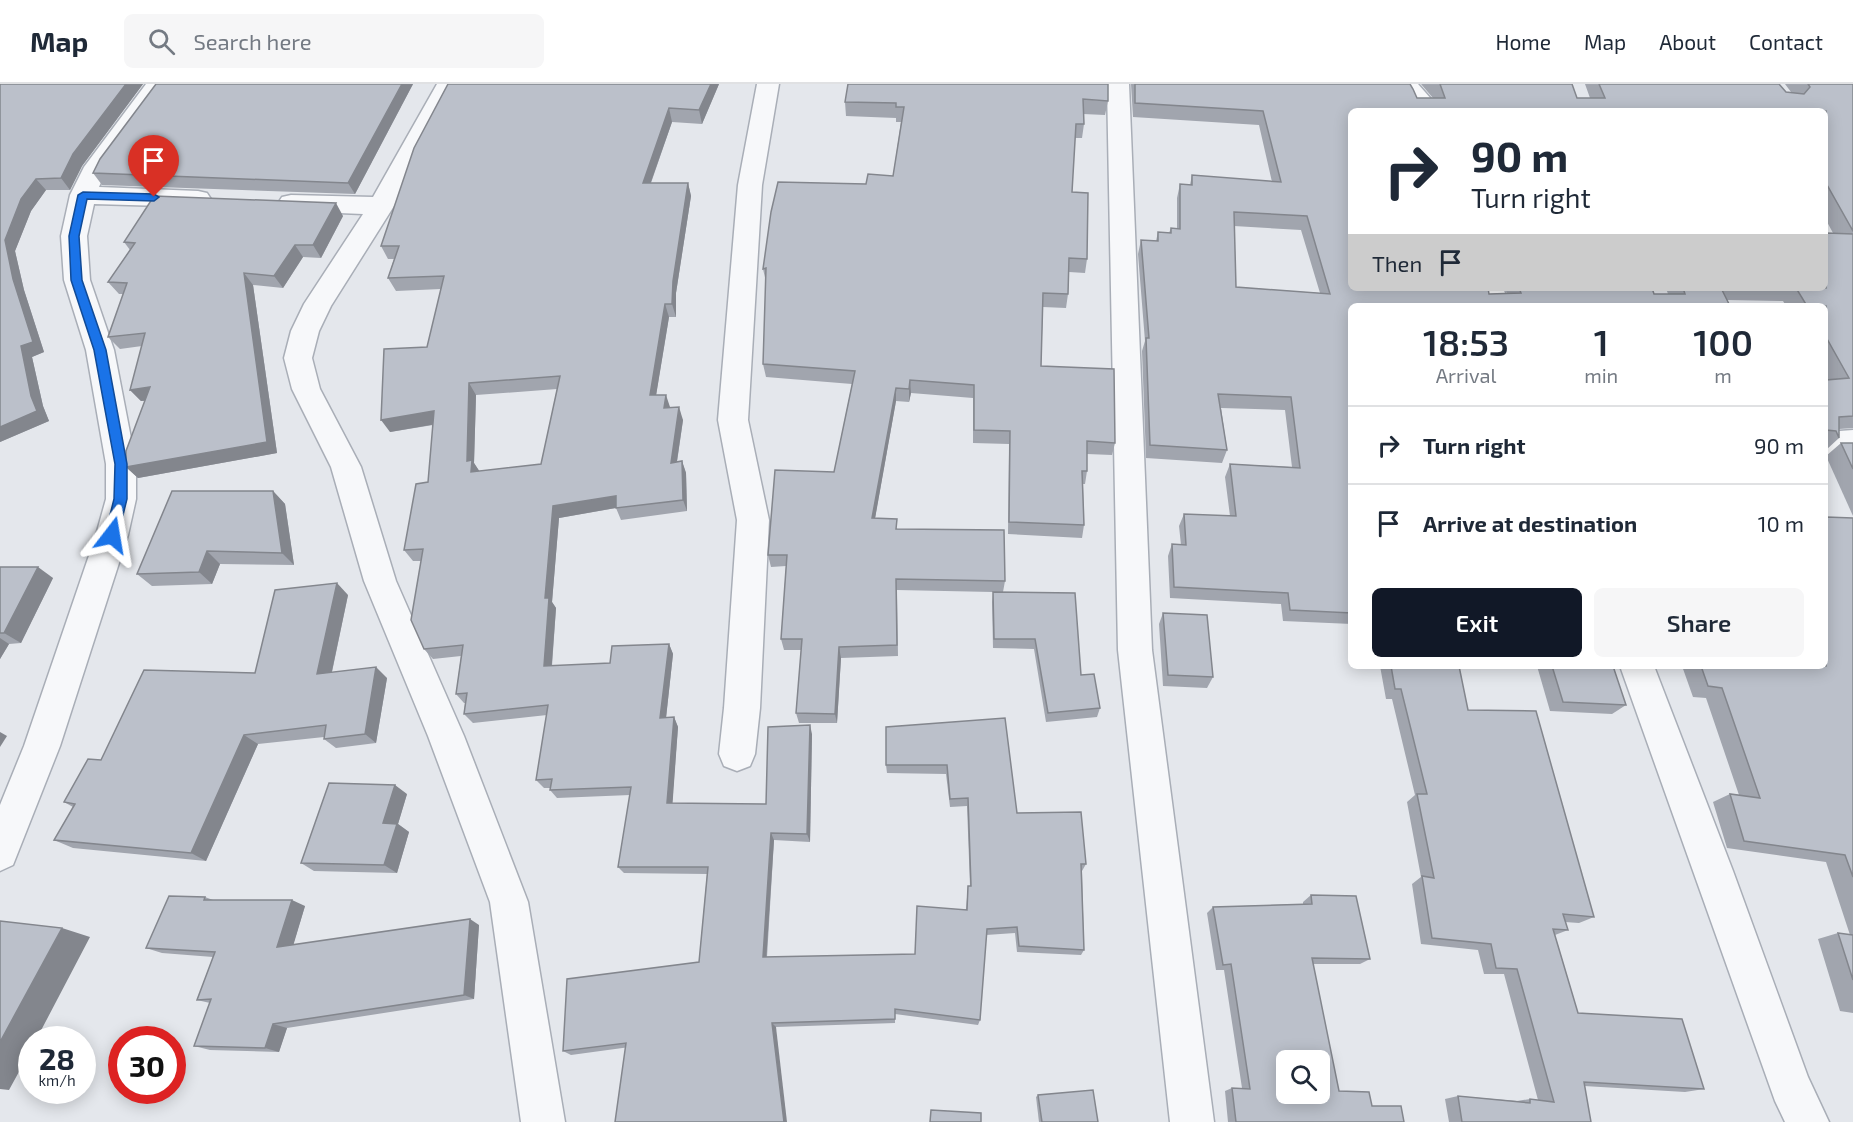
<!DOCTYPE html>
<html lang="en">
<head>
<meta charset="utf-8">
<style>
  :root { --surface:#fff; --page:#f6f6f7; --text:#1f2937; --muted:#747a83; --line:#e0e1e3; --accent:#111827 }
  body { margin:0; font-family:"Exo 2",sans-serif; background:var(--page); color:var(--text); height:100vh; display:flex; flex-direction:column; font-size:22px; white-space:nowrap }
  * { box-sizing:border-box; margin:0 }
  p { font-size:20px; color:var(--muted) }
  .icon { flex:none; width:33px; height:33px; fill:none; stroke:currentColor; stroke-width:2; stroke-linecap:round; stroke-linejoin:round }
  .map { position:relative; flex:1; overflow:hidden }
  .sheet { position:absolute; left:1348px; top:219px; width:480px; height:366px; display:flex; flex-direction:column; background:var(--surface); border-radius:9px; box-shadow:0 3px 15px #0003 }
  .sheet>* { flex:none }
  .top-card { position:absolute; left:1348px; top:24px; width:480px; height:183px; border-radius:9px; box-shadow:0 3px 15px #0003; background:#fff; color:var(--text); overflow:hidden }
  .fabs { position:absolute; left:1276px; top:966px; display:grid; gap:12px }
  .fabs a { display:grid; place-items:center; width:54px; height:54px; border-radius:9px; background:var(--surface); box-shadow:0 3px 15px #0003; font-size:30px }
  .speed { position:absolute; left:18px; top:942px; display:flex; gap:12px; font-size:30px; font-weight:700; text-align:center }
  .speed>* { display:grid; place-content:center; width:78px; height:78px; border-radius:50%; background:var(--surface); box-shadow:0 3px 15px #0003; line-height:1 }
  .speed small { font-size:15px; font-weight:400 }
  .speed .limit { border:9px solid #d22; background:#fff; color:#111 }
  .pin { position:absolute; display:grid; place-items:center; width:51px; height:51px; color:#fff; margin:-62px -26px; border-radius:50% 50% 50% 0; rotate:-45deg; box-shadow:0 0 6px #0007 }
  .pin .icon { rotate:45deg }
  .me { position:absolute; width:66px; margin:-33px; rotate:14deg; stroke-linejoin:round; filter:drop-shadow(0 0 4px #0008) }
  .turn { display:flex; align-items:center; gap:21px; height:126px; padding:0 24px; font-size:27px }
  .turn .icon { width:78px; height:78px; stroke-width:2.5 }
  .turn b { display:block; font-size:42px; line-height:51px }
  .then { display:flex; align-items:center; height:57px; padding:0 24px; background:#0003; gap:12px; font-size:22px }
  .eta { display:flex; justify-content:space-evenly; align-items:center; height:102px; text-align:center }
  .eta b { font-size:36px; font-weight:600; line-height:42px }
  .button { display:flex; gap:12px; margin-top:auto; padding:12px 24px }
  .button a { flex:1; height:69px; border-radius:9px; background:var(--accent); color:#fff; font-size:24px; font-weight:600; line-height:69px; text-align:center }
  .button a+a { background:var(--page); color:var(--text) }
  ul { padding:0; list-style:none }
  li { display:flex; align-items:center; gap:18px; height:78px; padding:0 24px; border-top:2px solid var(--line) }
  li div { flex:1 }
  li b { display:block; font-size:22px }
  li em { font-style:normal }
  header { display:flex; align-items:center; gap:36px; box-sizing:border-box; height:84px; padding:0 30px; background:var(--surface); border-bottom:2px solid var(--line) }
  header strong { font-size:28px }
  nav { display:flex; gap:33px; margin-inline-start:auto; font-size:21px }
  .search { width:420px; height:54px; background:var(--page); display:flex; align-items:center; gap:15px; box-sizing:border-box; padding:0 21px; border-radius:9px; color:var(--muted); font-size:22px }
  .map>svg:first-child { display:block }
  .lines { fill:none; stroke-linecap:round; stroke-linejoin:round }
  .minor-casing { stroke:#a9aeb7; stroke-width:3 }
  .minor { fill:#f7f8fa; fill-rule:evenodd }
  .wall { fill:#a1a5ae; fill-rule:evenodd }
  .shaded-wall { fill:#83868d }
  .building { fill:#bbc0ca; stroke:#83868d; stroke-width:1.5; fill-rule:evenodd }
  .route { fill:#1a73e8; stroke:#114b97; stroke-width:1.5 }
</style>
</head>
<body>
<header>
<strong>Map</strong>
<div class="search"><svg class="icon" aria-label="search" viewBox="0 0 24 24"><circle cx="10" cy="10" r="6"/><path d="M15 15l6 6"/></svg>Search here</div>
<nav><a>Home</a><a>Map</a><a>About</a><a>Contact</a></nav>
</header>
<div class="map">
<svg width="1853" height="1038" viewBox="0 0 1853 1038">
  <rect width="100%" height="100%" fill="#e4e7ec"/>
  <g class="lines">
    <defs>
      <g id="minor">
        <polygon points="146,0 169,0 107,85 99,103 198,107 207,109 211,115 207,121 198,123 94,120 87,152 90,196 114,266 136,380 136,415 128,451 60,662 13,781 0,787 0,721 24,662 96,451 106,415 106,380 86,266 64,196 61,152 70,111 84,83"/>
        <polygon points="437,0 459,0 394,122 331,222 319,247 312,274 320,305 361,383 396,497 464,652 528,818 565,1038 521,1038 490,818 428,652 364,497 331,383 292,305 284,274 291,247 304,220 363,130 291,127 282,125 278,119 282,113 291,111 373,113"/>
        <polygon points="757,0 779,0 762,101 748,336 769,436 760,624 755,670 750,682 737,687 724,682 719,670 724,624 737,436 718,336 738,101"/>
        <polygon points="1107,0 1129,0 1152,566 1214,1038 1170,1038 1118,566"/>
        <polygon points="1395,0 1418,0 1432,16 1436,27 1412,27 1409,18"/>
        <polygon points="1477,204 1503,204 1510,222 1482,222"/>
        <polygon points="1853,346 1853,370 1826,370 1826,348"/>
        <polygon points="1620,582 1654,582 1733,787 1808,993 1829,1038 1785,1038 1775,1017"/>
      </g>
    </defs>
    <!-- minor casing -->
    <use href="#minor" class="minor-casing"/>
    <!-- minor -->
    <use href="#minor" class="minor"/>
  </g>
  <!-- wall -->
  <g class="wall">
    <polygon points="0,0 143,0 82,82 70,106 46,106 31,127 15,167 24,206 44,268 32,273 43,322 49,337 0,358"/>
    <polygon points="413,0 355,110 102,101 93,89"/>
    <path d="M448,0H719L702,40L672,38L651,99H688L691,112L676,209V233H669L656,311L683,336L677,378L682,377L686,389L687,427L621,436L616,424L559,434L552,518L556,524L552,582L610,579L669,560L673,570L666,634L674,633L678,643L672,720H766L812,650L810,758L774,756L767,873L915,870L966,825L968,802H970L967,722L950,723L946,690L887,689L886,681L1005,634L1017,729L1086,780L1082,787L1084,866L1081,871L1017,868L1015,849L986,851L980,936L978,941L895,930V939L776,943L571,971L563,967L699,878L707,790L624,789L618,783L630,711L557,714L550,706V704H544L536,696L547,631L473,639L464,630L465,619H464L456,610L461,572L433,575L424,565L421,477H413L404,466L428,398L433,341L390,348L427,263L441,205L396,207L388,194L394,175H388L381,162ZM557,305L541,380L479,387L474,379L476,311Z"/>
    <polygon points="848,0 1108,17 1105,31 1083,30 1084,40 1082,54 1075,54 1072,108 1087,175 1085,189 1069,188 1068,210 1066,224 1043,223 1041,282 1115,359 1112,371 1087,370 1087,387 1085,400 1083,400 1084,441 1082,454 1008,450 1009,360 973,359 973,314 911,309 909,318 896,317 875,434 1005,497 1003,508 1081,591 1100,624 1097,633 1046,638 1034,565 993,564 992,518 993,508 897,506 898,572 841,574 837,639 799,639 796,629 801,566 784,566 781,555 786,482 771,483 768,471 834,388 852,300 766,293 763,280 766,198 763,185 866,100 893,92 901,38 896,38 896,34 846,32 845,18"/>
    <path d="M1131,0H1410L1417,14H1433L1421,0H1572L1577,14H1590L1585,0H1779L1786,8H1791L1785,0H1853V344L1839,345V354L1826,366V296L1828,295L1826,291V222H1786L1783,217L1727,216L1352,222V540L1283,537L1281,520L1170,514L1168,472L1172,460L1181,461L1179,442L1184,430L1230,432L1225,393L1230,380L1292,383L1285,326L1221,324L1227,366L1222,379L1146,374L1142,267L1145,257L1138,170L1141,156L1156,157L1158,148L1169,149L1171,144H1177V114L1180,100L1190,101L1192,91L1272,98L1259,41L1133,33ZM1352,27H1826V136L1833,149L1826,204H1666L1668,210H1654L1652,204H1505L1507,210H1489ZM1234,142L1301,146L1320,209L1236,203Z"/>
    <polygon points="343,132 321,174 303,173 283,204 253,201 277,369 138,394 126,383 145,317 141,317 130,306 142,262 120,265 108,253 123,210 119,210 108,198 130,166 124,158"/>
    <polygon points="1841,359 1853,359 1853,432 1826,372"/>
    <polygon points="273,407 285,420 294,481 220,480 212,500 152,502 137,490"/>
    <polygon points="1853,434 1853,929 1840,927 1818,855 1838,849 1850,851 1826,778 1727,764 1713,718 1730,710 1739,711 1706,614 1693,613 1682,582 1826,582"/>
    <polygon points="0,483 53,494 21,559 9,560 0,575"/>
    <polygon points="348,511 332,588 387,594 376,659 336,664 324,655 324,653 258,660 206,777 73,764 54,756 73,723 64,718 101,676 255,589"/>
    <polygon points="1163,529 1213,593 1207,604 1163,602 1159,540"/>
    <polygon points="1380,582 1459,582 1468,626 1594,833 1579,839 1565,838 1568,846 1555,851 1578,929 1704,1005 1685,1008 1584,1002 1591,1038 1449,1038 1445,1015 1458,1012 1517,1017 1530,1015 1538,1016 1504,890 1484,890 1478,866 1421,860 1412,800 1421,793 1407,718 1415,711 1392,615 1386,615"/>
    <polygon points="1537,582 1613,582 1626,621 1612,630 1550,627"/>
    <polygon points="407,710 398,740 409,748 397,789 314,787 301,779"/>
    <polygon points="1311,811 1370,875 1360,880 1313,880 1339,1007 1372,1022 1404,1038 1228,1038 1225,1007 1232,1004 1242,1004 1224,886 1216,886 1207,829 1213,823 1303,820 1303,818"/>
    <polygon points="205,813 213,816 305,822 293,861 479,841 474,915 287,944 279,968 210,966 194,962 210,919 197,916 213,873 162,869 146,864"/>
    <polygon points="1038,1011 1098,1038 1039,1038 1036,1013"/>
  </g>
  <!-- shaded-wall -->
  <g class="shaded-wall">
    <polygon points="126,0 143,0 82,82 70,106 61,94 73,70"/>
    <polygon points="402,0 413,0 355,110 348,99"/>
    <polygon points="711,0 719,0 702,40 699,26"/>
    <polygon points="669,24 672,38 646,112 643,99"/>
    <polygon points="36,95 46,106 31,127 15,167 24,206 44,268 32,273 43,322 49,337 0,358 0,343 31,312 21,262 13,195 5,156 21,115"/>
    <polygon points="688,99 691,112 676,209 676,233 672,220 673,197"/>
    <polygon points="336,119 343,132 321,174 313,161"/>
    <polygon points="295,161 303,173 283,204 274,192"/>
    <polygon points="244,189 253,201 277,369 138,394 126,383"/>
    <polygon points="665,220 669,233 654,324 650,311"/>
    <polygon points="910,296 911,309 909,318 909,305"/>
    <polygon points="469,299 476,311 474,379 480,388 471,388 467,377"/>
    <polygon points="150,303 161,315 141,317 130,306"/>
    <polygon points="896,304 896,317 873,446 872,434"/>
    <polygon points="666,311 670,323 664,324"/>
    <polygon points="679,323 683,336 675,390 671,379"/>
    <polygon points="434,327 442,339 390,348 381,336"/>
    <polygon points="682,377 686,389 687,427 683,416"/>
    <polygon points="273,407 285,420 294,481 282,469"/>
    <polygon points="616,412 621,423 559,434 552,518 556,524 551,591 544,582 545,514 553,422"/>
    <polygon points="207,467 220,480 212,500 199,488"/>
    <polygon points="38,483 53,494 21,559 4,549"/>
    <polygon points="337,499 348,511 329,601 317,590"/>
    <polygon points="0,554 9,560 0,575"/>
    <polygon points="669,560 673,570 665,643 660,634"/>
    <polygon points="839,563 841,574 837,639 835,630"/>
    <polygon points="376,583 387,594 376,659 365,650"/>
    <polygon points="674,633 678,643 672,727 667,719"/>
    <polygon points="810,641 812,650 810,758 807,750"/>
    <polygon points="0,648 7,652 0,663"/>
    <polygon points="244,651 258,660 206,777 191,769"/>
    <polygon points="395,701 407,710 398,740 409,748 397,789 384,781 383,739"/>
    <polygon points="771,749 774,756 766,878 763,873"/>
    <polygon points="292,816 305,822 291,869 277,863"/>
    <polygon points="470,835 479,841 474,915 464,911"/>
    <polygon points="62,844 90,853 36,956 32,956 32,964 9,1006 0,1005 0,958"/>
    <polygon points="772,939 776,943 787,1038 784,1038"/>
    <polygon points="273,940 287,944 279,968 265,964"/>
  </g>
  <!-- building -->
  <g class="building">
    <polygon points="0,0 126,0 73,70 61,94 36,95 21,115 5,156 13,195 33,258 21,262 31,312 37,327 0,343"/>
    <polygon points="156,0 402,0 348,99 93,89 100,75"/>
    <path d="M448,0H711L699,26L669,24L643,99H688L673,197L672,220H665L650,311H666L664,324L679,323L671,379L682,377L683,416L616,424V412L553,422L545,514H549L544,582L610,579L612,562L669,560L660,634L674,633L667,719L766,720L768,643L810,641L807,750L771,749L763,873L915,870L917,822L967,826L968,802H971L968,714L950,715L947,681H886V643L1005,634L1017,729L1081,728L1086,780H1081L1084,866L1019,862L1017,843L987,845L980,936L895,925V935L772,939L784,1038H615L626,959L563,967L567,895L699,878L708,783H618L631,703L550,706L552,695L536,696L548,621L464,630L467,609L456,610L463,561L424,565L411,536L423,465L404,466L416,400L428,398L434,327L381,336L384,265L427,263L444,192L388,194L399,162H381L414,64ZM560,292L541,380L471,388L472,376L467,377L469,299Z"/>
    <polygon points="848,0 1108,0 1108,17 1083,15 1084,40 1076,40 1072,108 1088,109 1087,175 1069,174 1068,210 1043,209 1041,282 1114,285 1115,359 1087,357 1087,387 1082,387 1084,441 1009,438 1010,347 974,346 974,301 910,296 909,305 896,304 872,434 897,435 896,445 1004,446 1005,497 896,495 897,561 839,563 835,630 796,629 802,555 781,555 787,471 768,471 775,386 834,388 855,287 763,280 766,184 763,185 771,128 778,98 866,100 868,90 893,92 904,23 896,23 896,19 845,18"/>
    <path d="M1135,0H1410L1413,5L1417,14H1445L1440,0H1572L1577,14H1605L1599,0H1779L1786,8L1804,10L1810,3L1808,0H1853V147L1826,99V27H1352V204H1488L1489,210L1521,209L1519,204H1652L1654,210H1685L1683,204H1721L1730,222H1352V529L1290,526L1288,509L1174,503L1172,460L1186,461L1184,430L1236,432L1230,380L1300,384L1291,313L1218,310L1227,366L1150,361L1146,254H1149L1141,156L1158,157V148L1171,149V144L1180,145V100L1192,101V91L1281,98L1263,27L1135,19ZM1234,128L1307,132L1330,210L1236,203Z"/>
    <polygon points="154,112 336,119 313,161 295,161 274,192 244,189 267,358 126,383 126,367 150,303 130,306 145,249 108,253 127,199 108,198 135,159 124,158"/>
    <polygon points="1826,149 1853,150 1853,332 1839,333 1839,354 1836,347 1826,346 1826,296 1849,294 1826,253 1826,222 1807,222 1796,204 1826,204"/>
    <polygon points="1841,359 1853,359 1853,385"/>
    <polygon points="172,407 273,407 282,469 207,467 199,488 137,490"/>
    <polygon points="1826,433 1853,434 1853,793 1845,771 1744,757 1730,710 1760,714 1722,604 1708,602 1701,582 1826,582"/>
    <polygon points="0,483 38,483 4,549 0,549"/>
    <polygon points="337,499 317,590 376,583 365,650 324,655 326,641 244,651 191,769 54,756 75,720 64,718 88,675 101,676 144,586 255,589 275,506"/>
    <polygon points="993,508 1075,509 1081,591 1094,590 1100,624 1048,629 1035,555 994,555"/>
    <polygon points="1163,529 1207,531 1213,593 1168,591"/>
    <polygon points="1391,582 1459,582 1468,626 1536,627 1594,833 1563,830 1568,846 1553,845 1578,929 1682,935 1704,1005 1584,998 1591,1038 1462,1038 1458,1012 1530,1019 1530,1015 1554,1018 1517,885 1496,884 1491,860 1432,854 1422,792 1434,794 1417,710 1427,710 1401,605 1395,605"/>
    <polygon points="1552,582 1613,582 1626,621 1563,618"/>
    <polygon points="329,699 395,701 383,739 397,740 384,781 301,779"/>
    <path d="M1311,811L1356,812L1370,875L1312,874L1339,1007L1369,1008L1372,1022H1401L1404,1038H1236L1232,1004L1250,1005L1231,880L1223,881L1213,823L1312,820ZM1287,976H1320V1010H1287Z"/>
    <polygon points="169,812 205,813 204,816 292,816 277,863 470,835 464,911 273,940 265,964 194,962 211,915 197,916 215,868 146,864"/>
    <polygon points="0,837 62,844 0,958"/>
    <polygon points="1838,849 1853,851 1853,896"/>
    <polygon points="1093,1006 1098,1038 1042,1038 1038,1011"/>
    <polygon points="931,1026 981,1029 981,1038 930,1038"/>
  </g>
  <!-- route -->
  <polygon class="route" points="83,108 154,110 159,113 154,117 87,115 79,152 82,196 106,266 127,380 127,415 118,451 112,456 105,451 114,415 115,380 94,266 71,196 69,152 78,111"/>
</svg>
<div class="fabs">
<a><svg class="icon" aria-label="search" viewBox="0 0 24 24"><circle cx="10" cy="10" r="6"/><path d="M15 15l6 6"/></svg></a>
</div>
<div class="speed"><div>28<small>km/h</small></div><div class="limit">30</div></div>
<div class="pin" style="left:154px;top:113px;background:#d93025"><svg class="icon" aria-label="arrive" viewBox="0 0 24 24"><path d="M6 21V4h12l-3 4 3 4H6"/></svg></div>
<svg class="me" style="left:112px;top:451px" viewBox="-20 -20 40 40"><path d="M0-17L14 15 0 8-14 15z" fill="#1a73e8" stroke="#fff" stroke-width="4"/></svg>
<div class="top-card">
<div class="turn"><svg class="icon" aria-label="right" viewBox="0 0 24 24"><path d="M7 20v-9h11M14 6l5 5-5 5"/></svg><div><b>90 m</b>Turn right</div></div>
<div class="then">Then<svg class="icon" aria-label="arrive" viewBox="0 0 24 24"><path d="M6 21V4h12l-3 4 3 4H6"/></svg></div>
</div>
<section class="sheet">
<div class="eta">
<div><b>18:53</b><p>Arrival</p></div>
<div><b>1</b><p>min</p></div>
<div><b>100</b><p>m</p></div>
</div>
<ul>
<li><svg class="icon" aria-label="right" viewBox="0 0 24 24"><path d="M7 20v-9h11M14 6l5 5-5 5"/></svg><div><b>Turn right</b></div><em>90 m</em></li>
<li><svg class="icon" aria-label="arrive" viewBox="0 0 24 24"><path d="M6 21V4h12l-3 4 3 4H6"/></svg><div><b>Arrive at destination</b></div><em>10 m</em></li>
</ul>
<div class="button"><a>Exit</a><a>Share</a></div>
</section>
</div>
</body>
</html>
